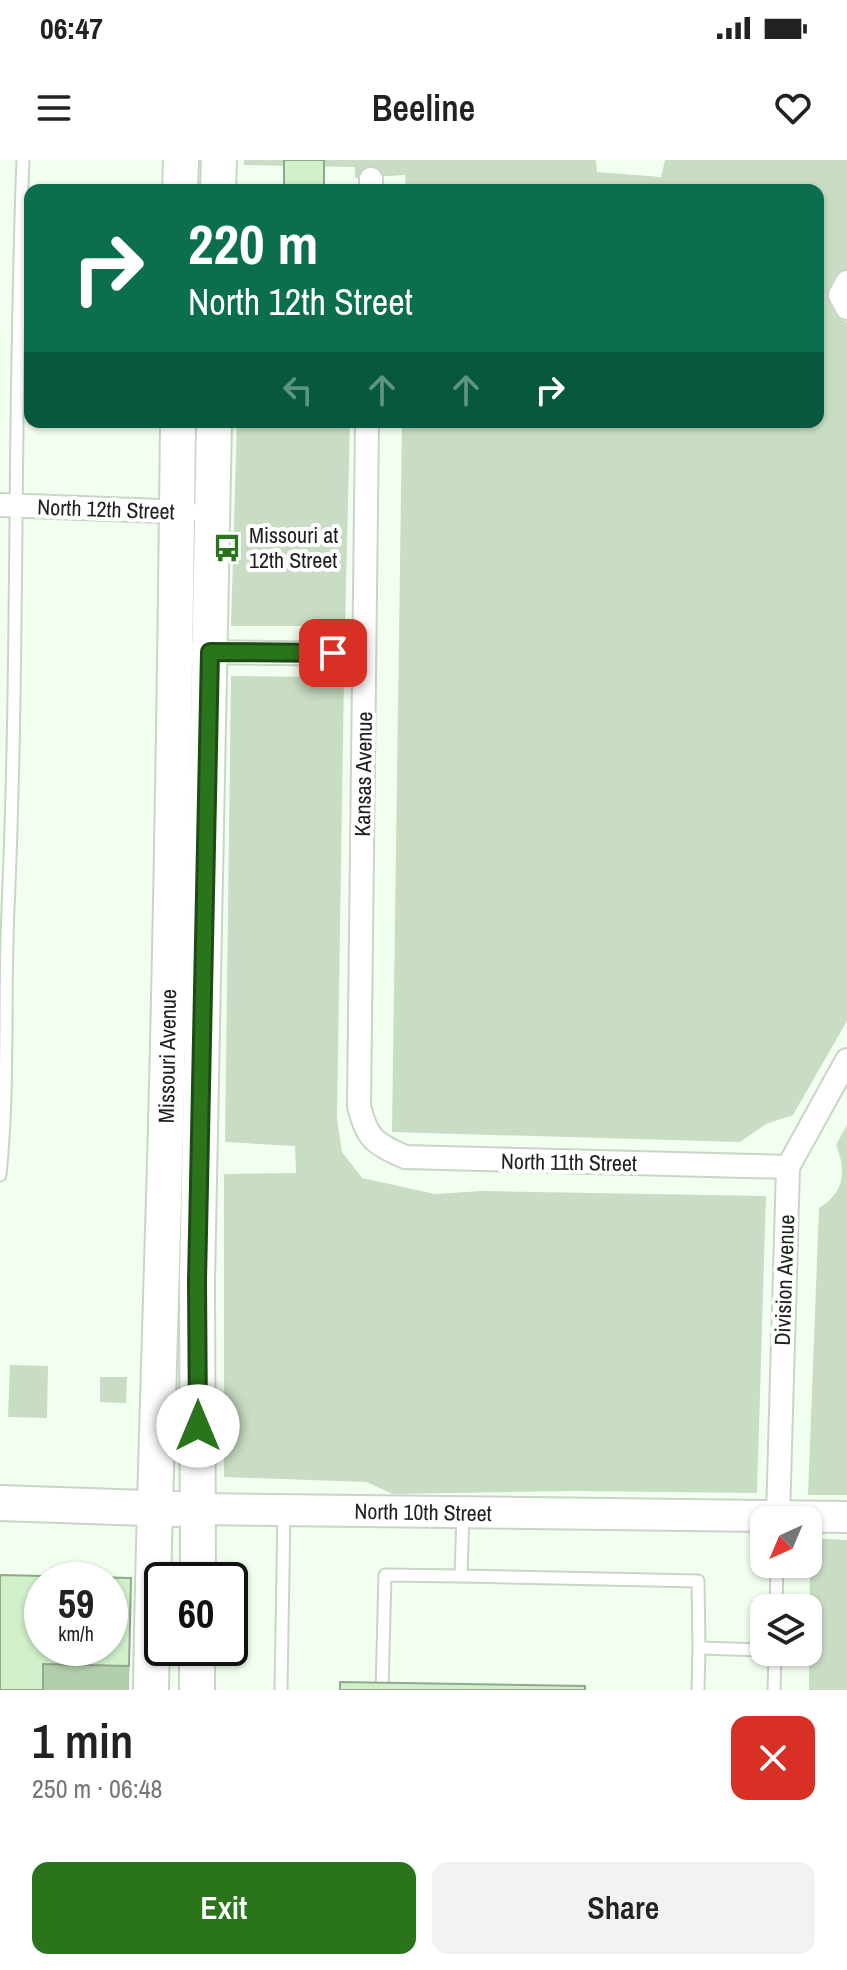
<!DOCTYPE html>
<html lang="en">
<head>
<meta charset="utf-8">
<style>
  :root { --surface:#fff; --page:#f2f2f2; --text:#222; --muted:#767676; --accent:#2a751b }
  body { margin:0; font-family:"Archivo Narrow",sans-serif; background:var(--page); color:var(--text); height:100vh; display:flex; flex-direction:column; font-size:30px; white-space:nowrap }
  * { box-sizing:border-box; margin:0 }
  p { font-size:26px; color:var(--muted) }
  .icon { flex:none; width:44px; height:44px; fill:none; stroke:currentColor; stroke-width:2; stroke-linecap:round; stroke-linejoin:round }
  .map { position:relative; height:1530px; overflow:hidden }
  .sheet { display:flex; flex-direction:column; background:var(--surface); flex:1 }
  .sheet>* { flex:none }
  .hud { position:absolute; left:24px; top:24px; width:800px; height:244px; border-radius:16px; box-shadow:0 2px 6px #0004; background:#0b6e4f; color:#fff; overflow:hidden }
  .needle { width:52px; rotate:224deg }
  .buttons { position:absolute; left:750px; top:1346px; display:grid; gap:16px }
  .buttons a { display:grid; place-items:center; width:72px; height:72px; border-radius:16px; background:var(--surface); box-shadow:0 2px 6px #0004; font-size:40px }
  .speed { position:absolute; left:24px; top:1402px; display:flex; gap:16px; font-size:40px; font-weight:700; text-align:center }
  .speed>* { display:grid; place-content:center; width:104px; height:104px; border-radius:50%; background:var(--surface); box-shadow:0 2px 6px #0004; line-height:1 }
  .speed small { font-size:20px; font-weight:400 }
  .speed .limit { border:4px solid #111; border-radius:12px; background:#fff; color:#111 }
  .pin { position:absolute; display:grid; place-items:center; width:68px; height:68px; color:#fff; margin:-34px; border-radius:16px; box-shadow:0 4px 12px #0006 }
  .me { position:absolute; width:88px; margin:-44px; rotate:0deg; stroke-linejoin:round; filter:drop-shadow(0 0 6px #0008) }
  .turn { display:flex; align-items:center; gap:28px; height:168px; padding:0 32px; font-size:36px }
  .turn .icon { width:104px; height:104px; stroke-width:2.5 }
  .turn b { display:block; font-size:56px; line-height:68px }
  .lanes { display:flex; align-items:center; height:76px; padding:0 32px; background:#0003; justify-content:center; gap:40px; direction:ltr }
  .lanes .off { opacity:.35 }
  .round { display:grid; place-items:center; flex:none; width:84px; height:84px; border-radius:16px; background:var(--page) }
  .overview { display:flex; align-items:center; justify-content:space-between; height:136px; padding:0 32px }
  h1 { font-size:48px; font-weight:600; line-height:60px }
  .cta { display:flex; gap:16px; margin-top:auto; padding:16px 32px }
  .cta a { flex:1; height:92px; border-radius:16px; background:var(--accent); color:#fff; font-size:32px; font-weight:600; line-height:92px; text-align:center }
  .cta a+a { background:var(--page); color:var(--text) }
  .status { display:flex; justify-content:space-between; align-items:center; height:56px; padding:0 40px; background:var(--surface); direction:ltr }
  .status svg { height:22px; fill:currentColor }
  header { display:flex; justify-content:space-between; align-items:center; height:104px; padding:0 32px; background:var(--surface); font-size:36px; font-weight:600 }
  .map>svg:first-child { display:block }
  .green { fill:#c8ddc3 }
  .lines { fill:none; stroke-linecap:round; stroke-linejoin:round }
  .lane-casing { stroke:#c9d5c7; stroke-width:15 }
  .street-casing { stroke:#c9d5c7; stroke-width:26 }
  .secondary-casing { stroke:#c9d5c7; stroke-width:34 }
  .primary-casing { stroke:#c9d5c7; stroke-width:38 }
  .lane { stroke:#fff; stroke-width:11 }
  .street { stroke:#fff; stroke-width:22 }
  .secondary { stroke:#fff; stroke-width:30 }
  .primary { stroke:#fff; stroke-width:34 }
  .wall { fill:#b2cead }
  .building { fill:#cff0c9; stroke:#91a88d; stroke-width:2; fill-rule:evenodd }
  .route-casing { stroke:#1b4c12; stroke-width:20 }
  .route { stroke:#2a751b; stroke-width:14 }
  .labels { text-anchor:middle; dominant-baseline:central; stroke-width:8; stroke-linejoin:round; paint-order:stroke }
  .street-label { font-size:22px; fill:#1d211c; stroke:#fff }
  .poi-label { font-size:22px; fill:#1d211c; stroke:#fff; text-anchor:start }
</style>
</head>
<body>
<div class="status"><b>06:47</b><svg viewBox="0 0 49 12"><path d="M0 12V9h3v3zM5 12V6h3v6zM10 12V3h3v9zM15 12V0h3v12zM26 1h20v11H26zM47 4h2v5h-2z"/></svg></div>
<header><svg class="icon" aria-label="menu" viewBox="0 0 24 24"><path d="M4 6h16M4 12h16M4 18h16"/></svg>Beeline<svg class="icon" aria-label="heart" viewBox="0 0 24 24"><path d="M12 20l-8-8c-3-5 5-10 8-4 3-6 11-1 8 4z"/></svg></header>
<div class="map">
<svg width="847" height="1530" viewBox="0 0 847 1530">
  <rect width="100%" height="100%" fill="#f2fff0"/>
  <!-- green -->
  <g class="green">
    <path d="M244,0H596L597,12L661,17L665,0H847V110L833,120C829,138 828,154 847,162V861L793,955L766,964L740,982L392,972L402,262H818V30H406L405,15L355,18V7L244,5Z"/>
    <polygon points="237,262 350,262 345,466 231,466"/>
    <polygon points="231,516 344,517 337,958 342,992 362,1018 435,1034 481,1031 766,1036 757,1333 573,1331 393,1334 366,1322 224,1317 224,1014 296,1013 295,986 225,982"/>
    <path d="M847,965V1335H808L819,1048C844,1033 847,1012 836,985Z"/>
    <polygon points="10,1205 48,1206 47,1258 8,1257"/>
    <polygon points="100,1217 127,1217 126,1243 100,1242"/>
    <polygon points="810,1378 847,1380 847,1530 809,1530"/>
  </g>
  <g class="lines">
    <defs>
      <g id="lane">
        <path d="M0,1015C9,927 4,838 8,749C19,500 13,250 23,0"/>
        <polyline points="463,1352 461,1416 698,1421 699,1488"/>
        <polyline points="776,1448 777,1404"/>
        <polyline points="281,1530 284,1351"/>
        <polyline points="382,1530 385,1415 461,1416"/>
        <polyline points="698,1530 699,1488 764,1490"/>
        <polyline points="774,1530 775,1492"/>
      </g>
      <g id="street">
        <polyline points="371,30 371,19"/>
        <polyline points="847,122 840,135 847,148"/>
        <path d="M367,262L359,946C367,980 375,983 405,997L788,1007"/>
        <polyline points="0,345 187,352"/>
        <polyline points="197,492 364,494"/>
        <polyline points="778,1356 788,1007 847,900"/>
      </g>
      <polyline id="secondary" points="198,1349 847,1357"/>
      <g id="primary">
        <polyline points="180,30 181,0"/>
        <polyline points="218,30 219,0"/>
        <polyline points="0,1343 176,1349"/>
        <polyline points="198,1420 197,1121 214,262"/>
        <path d="M151,1530C153,1388 158,1246 162,1103C171,823 175,542 178,262"/>
        <polyline points="197,1530 197,1488"/>
      </g>
    </defs>
    <!-- lane casing -->
    <use href="#lane" class="lane-casing"/>
    <!-- street casing -->
    <use href="#street" class="street-casing"/>
    <!-- secondary casing -->
    <use href="#secondary" class="secondary-casing"/>
    <!-- primary casing -->
    <use href="#primary" class="primary-casing"/>
    <!-- lane -->
    <use href="#lane" class="lane"/>
    <!-- street -->
    <use href="#street" class="street"/>
    <!-- secondary -->
    <use href="#secondary" class="secondary"/>
    <!-- primary -->
    <use href="#primary" class="primary"/>
  </g>
  <!-- wall -->
  <polygon class="wall" points="131,1444 129,1530 0,1530"/>
  <!-- building -->
  <g class="building">
    <rect x="284" y="0" width="40" height="30"/>
    <path d="M0,1415L131,1418L129,1506L43,1504V1530H0ZM42,1420H110V1488H42Z"/>
    <polygon points="340,1522 585,1526 585,1530 340,1530"/>
  </g>
  <g class="lines">
    <defs>
      <polyline id="route" points="198,1266 197,1121 210,492 333,493"/>
    </defs>
    <!-- route casing -->
    <use href="#route" class="route-casing"/>
    <!-- route -->
    <use href="#route" class="route"/>
  </g>
  <!-- icons -->
  <defs>
    <symbol id="bus-bare" viewBox="-9 -9 18 18"><path d="M-5-6H5V4H4V6H2V4H-2V6H-4V4H-5ZM-3.5-4V0h7V-4ZM-3.5 1.2v1.5H-2V1.2ZM2 1.2v1.5H3.5V1.2Z" fill="#2a751b" stroke="#fff" stroke-width="2.5" paint-order="stroke"/></symbol>
  </defs>
  <g fill-rule="evenodd">
    <use href="#bus-bare" x="207" y="368" width="40" height="40"/>
  </g>
  <g class="labels">
    <!-- street labels -->
    <g class="street-label">
      <text transform="translate(106 349) rotate(2)">North 12th Street</text>
      <text transform="translate(363 614) rotate(-89)">Kansas Avenue</text>
      <text transform="translate(167 896) rotate(-89)">Missouri Avenue</text>
      <text transform="translate(569 1002) rotate(1)">North 11th Street</text>
      <text transform="translate(784 1120) rotate(-88)">Division Avenue</text>
      <text transform="translate(423 1352) rotate(1)">North 10th Street</text>
    </g>
    <!-- poi labels -->
    <g class="poi-label">
      <text x="249" y="375">Missouri at<tspan x="249" dy="25">12th Street</tspan></text>
    </g>
  </g>
</svg>
<div class="buttons">
<a><svg class="needle" viewBox="-14 -14 28 28"><path d="M0-13l5 13h-10z" fill="#e53935"/><path d="M0 13l5-13h-10z" fill="#767676"/></svg></a>
<a><svg class="icon" aria-label="layers" viewBox="0 0 24 24"><path d="M12 4l9 5-9 5-9-5zM3 14l9 5 9-5"/></svg></a>
</div>
<div class="speed"><div>59<small>km/h</small></div><div class="limit">60</div></div>
<div class="pin" style="left:333px;top:493px;background:#d93025"><svg class="icon" aria-label="arrive" viewBox="0 0 24 24"><path d="M6 21V4h12l-3 4 3 4H6"/></svg></div>
<svg class="me" style="left:198px;top:1266px" viewBox="-20 -20 40 40"><circle r="19" fill="#fff"/><path d="M0-13L10 11 0 6-10 11z" fill="#2a751b"/></svg>
<div class="hud">
<div class="turn"><svg class="icon" aria-label="right" viewBox="0 0 24 24"><path d="M7 20v-9h11M14 6l5 5-5 5"/></svg><div><b>220 m</b>North 12th Street</div></div>
<div class="lanes"><svg class="icon off" aria-label="left" viewBox="0 0 24 24"><path d="M17 20v-9H6M10 6l-5 5 5 5"/></svg><svg class="icon off" aria-label="ahead" viewBox="0 0 24 24"><path d="M12 20V5M6 11l6-6 6 6"/></svg><svg class="icon off" aria-label="ahead" viewBox="0 0 24 24"><path d="M12 20V5M6 11l6-6 6 6"/></svg><svg class="icon" aria-label="right" viewBox="0 0 24 24"><path d="M7 20v-9h11M14 6l5 5-5 5"/></svg></div>
</div>
</div>
<section class="sheet">
<div class="overview"><div><h1>1 min</h1><p>250 m · 06:48</p></div><a class="round" style="background:#d93025;color:#fff"><svg class="icon" aria-label="close" viewBox="0 0 24 24"><path d="M6 6l12 12M18 6L6 18"/></svg></a></div>
<div class="cta"><a>Exit</a><a>Share</a></div>
</section>
</body>
</html>
